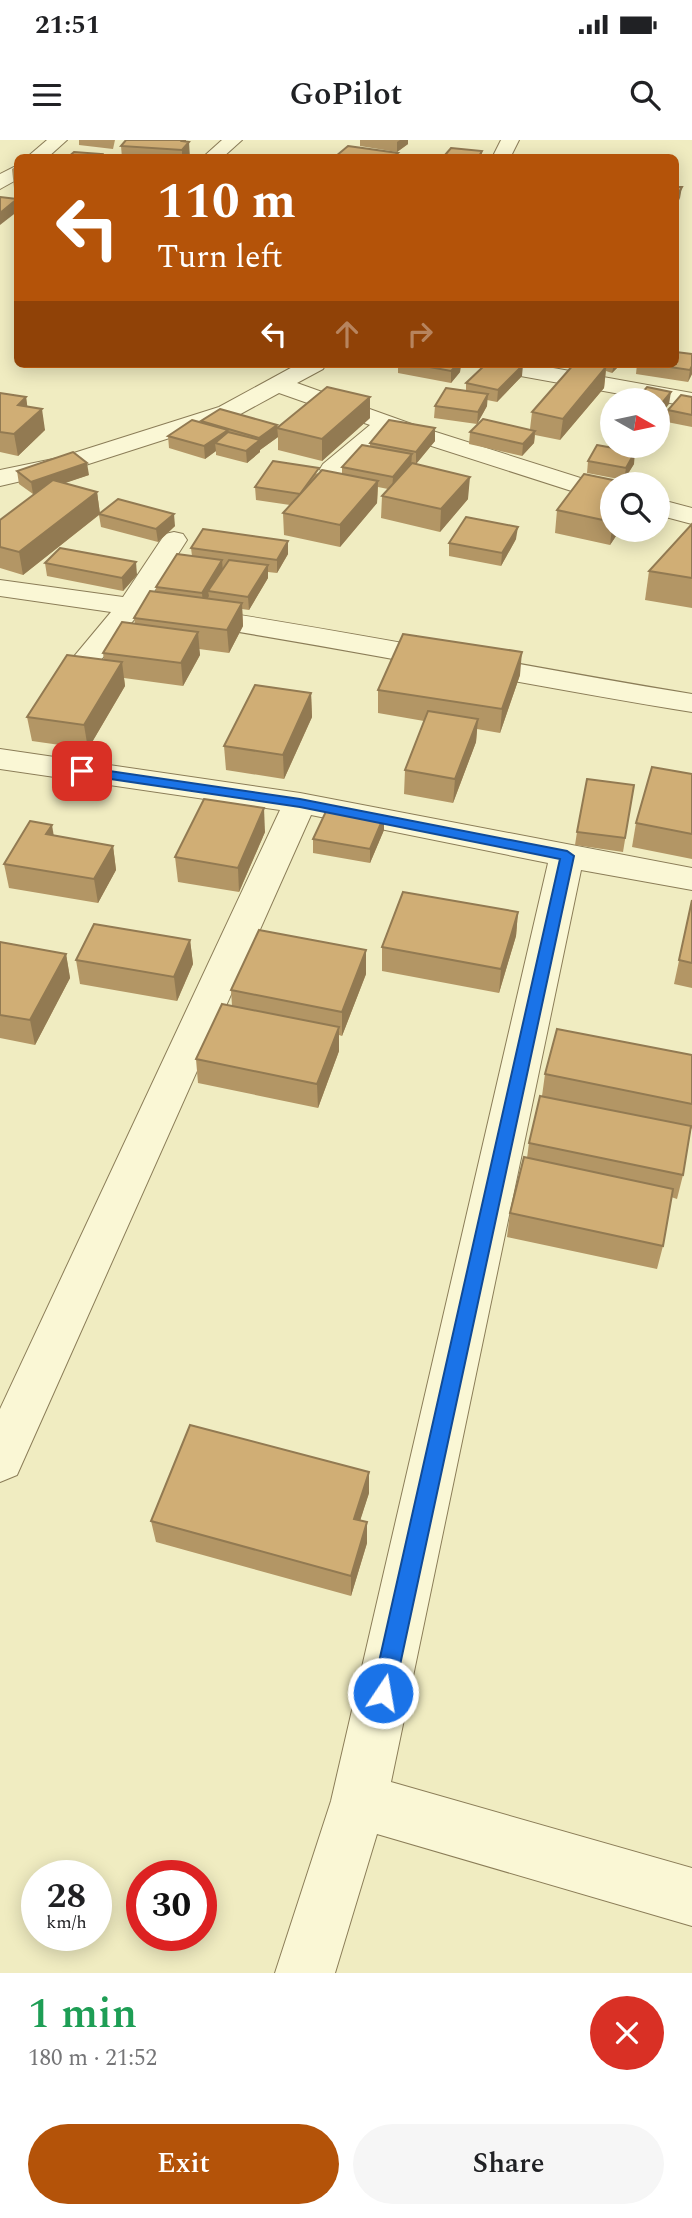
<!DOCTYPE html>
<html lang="en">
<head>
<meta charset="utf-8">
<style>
  :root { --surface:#fff; --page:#f6f6f6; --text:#202124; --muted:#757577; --accent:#b45309 }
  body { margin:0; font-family:Spectral,serif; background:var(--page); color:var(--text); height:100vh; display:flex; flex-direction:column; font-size:26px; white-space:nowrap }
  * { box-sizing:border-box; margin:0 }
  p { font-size:23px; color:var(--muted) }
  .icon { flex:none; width:38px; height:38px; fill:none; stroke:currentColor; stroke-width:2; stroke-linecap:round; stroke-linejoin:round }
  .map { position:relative; height:1833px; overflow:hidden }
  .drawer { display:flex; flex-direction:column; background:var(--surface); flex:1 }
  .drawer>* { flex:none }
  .banner { position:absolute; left:14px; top:14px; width:665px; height:214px; border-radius:10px; box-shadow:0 4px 18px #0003; background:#b45309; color:#fff; overflow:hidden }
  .needle { width:46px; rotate:99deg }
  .buttons { position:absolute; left:600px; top:248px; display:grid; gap:14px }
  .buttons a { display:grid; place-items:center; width:70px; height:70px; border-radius:50%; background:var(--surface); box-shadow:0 4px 18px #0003; font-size:35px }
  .speed { position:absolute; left:21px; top:1720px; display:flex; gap:14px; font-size:35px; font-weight:700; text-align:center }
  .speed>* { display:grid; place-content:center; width:91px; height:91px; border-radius:50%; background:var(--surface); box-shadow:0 4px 18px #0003; line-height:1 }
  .speed small { font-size:18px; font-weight:400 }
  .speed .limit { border:10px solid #d22; background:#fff; color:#111 }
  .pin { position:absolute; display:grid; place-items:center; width:60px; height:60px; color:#fff; margin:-30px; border-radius:14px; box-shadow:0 4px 10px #0006 }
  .me { position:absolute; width:77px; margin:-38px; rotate:12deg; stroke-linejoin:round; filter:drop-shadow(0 0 5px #0008) }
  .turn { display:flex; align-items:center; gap:24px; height:147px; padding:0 28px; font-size:32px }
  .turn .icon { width:91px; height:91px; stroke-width:2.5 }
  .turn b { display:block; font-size:49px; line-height:60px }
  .lanes { display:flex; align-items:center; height:66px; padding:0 28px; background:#0003; justify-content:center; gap:35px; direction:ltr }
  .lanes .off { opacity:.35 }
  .round { display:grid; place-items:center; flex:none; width:74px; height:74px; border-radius:37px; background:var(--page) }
  .overview { display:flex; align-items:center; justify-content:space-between; height:119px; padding:0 28px }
  h1 { font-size:42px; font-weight:600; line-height:52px; color:#1e9e55 }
  .action { display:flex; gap:14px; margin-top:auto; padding:14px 28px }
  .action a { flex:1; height:80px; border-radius:42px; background:var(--accent); color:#fff; font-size:28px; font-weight:600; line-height:80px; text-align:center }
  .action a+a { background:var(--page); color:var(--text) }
  .status { display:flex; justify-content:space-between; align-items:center; height:49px; padding:0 35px; background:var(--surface); direction:ltr }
  .status svg { height:19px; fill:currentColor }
  header { display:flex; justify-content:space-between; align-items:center; height:91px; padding:0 28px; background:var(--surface); font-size:32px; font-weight:600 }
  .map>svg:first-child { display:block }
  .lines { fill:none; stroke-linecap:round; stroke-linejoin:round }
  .minor-casing { stroke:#8b7d58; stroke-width:2 }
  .minor { fill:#faf7d5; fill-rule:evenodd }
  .wall { fill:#b39665 }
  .shaded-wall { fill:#927a52 }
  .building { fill:#d0ae75; stroke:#927a52; stroke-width:2 }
  .route { fill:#1a73e8; stroke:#114b97; stroke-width:2 }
</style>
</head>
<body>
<div class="status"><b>21:51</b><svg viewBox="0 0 49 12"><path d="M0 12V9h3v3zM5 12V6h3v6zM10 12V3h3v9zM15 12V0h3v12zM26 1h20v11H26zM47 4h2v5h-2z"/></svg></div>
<header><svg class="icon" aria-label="menu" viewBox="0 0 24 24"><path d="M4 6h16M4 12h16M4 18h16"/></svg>GoPilot<svg class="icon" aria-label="search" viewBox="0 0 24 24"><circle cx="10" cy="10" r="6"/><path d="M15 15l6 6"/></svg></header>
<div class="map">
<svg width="692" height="1833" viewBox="0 0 692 1833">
  <rect width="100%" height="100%" fill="#f0ecc1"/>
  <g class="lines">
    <defs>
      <g id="minor">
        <polygon points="47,0 67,0 47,18 26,18"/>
        <polygon points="222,0 242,0 222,18 202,18"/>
        <polygon points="501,0 519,0 510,18 492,18"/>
        <polygon points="18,25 18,39 0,49 0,34"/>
        <polygon points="298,224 326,224 323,229 297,243 420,287 612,348 612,364 391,293 341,334 332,336 323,334 320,329 323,324 370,285 279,253 235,277 73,329 0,346 0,330 58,318 219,267"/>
        <polygon points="482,224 531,224 692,253 692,267 493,231 485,229"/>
        <polygon points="658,359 692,368 692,384 658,375"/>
        <path d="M174,392L183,394L187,400L148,461C330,487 510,524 692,554V572C507,542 323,503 137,476L86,538L76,541L66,538L61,532L111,472L0,456V440L123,457L165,394Z"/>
        <polygon points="0,609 300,653 692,728 692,750 581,730 391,1642 692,1728 692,1786 377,1694 335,1833 275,1833 331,1661 548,723 311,675 17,1335 0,1342 0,1269 280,670 0,629"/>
      </g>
    </defs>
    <!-- minor casing -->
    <use href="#minor" class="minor-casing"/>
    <!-- minor -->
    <use href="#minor" class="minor"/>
  </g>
  <!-- wall -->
  <g class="wall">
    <polygon points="79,0 115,0 113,9 79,5"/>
    <polygon points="126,0 186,0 190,18 122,18 121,6"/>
    <polygon points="360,0 408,0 408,4 397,12 360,6"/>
    <polygon points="482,11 482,18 445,18 445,15"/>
    <polygon points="18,25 18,48 14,48 12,29"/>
    <polygon points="692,214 692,234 688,242 636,234 637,224 676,224"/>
    <polygon points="398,224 461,224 460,232 451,243 398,233"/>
    <polygon points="573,224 621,224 612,233 606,231 604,248 560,300 535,295 534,303 522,316 469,304 470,292 530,289 532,272 574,224"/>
    <polygon points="522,236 497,262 487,260 487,266 477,284 434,278 435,266 466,251 466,243"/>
    <polygon points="0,253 26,257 27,266 45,290 18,316 0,312"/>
    <polygon points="692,257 692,287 667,282 668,270"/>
    <polygon points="370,278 322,321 278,310 278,297 260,310 260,312 247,323 216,315 216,311 205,319 169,308 168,296 201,283 201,281 277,285 278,288"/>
    <polygon points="435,288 435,301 416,324 468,359 440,392 381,378 382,356 388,349 378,347 377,363 340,407 284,395 283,373 290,365 256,360 255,347 319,333 342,334 342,327 370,306 370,303"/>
    <polygon points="588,321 634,324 624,340 587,333"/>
    <polygon points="17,331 89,335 64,343 97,352 100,374 175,386 158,402 101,387 99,375 23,435 0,428 0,380 36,353 33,354 19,344"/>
    <polygon points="612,345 612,390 620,390 610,405 555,393 557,370"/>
    <polygon points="692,384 692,468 645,460 649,431"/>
    <polygon points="516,399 501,426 449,416 449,403"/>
    <polygon points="191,408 288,414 277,433 268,432 268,438 249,470 242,469 243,486 229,513 199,509 200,515 183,546 124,538 125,546 88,609 32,601 27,577 104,520 103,513 135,484 134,478 156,452 156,447 192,416"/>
    <polygon points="45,423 137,435 123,451 47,436"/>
    <polygon points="520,535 500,593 477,589 476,602 453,663 404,654 405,630 424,581 378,573 378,550"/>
    <polygon points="311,553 312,577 284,639 226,630 224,606"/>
    <polygon points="692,634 692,719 632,707 636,683"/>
    <polygon points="634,645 623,712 575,705 577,692"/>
    <polygon points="384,690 370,723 313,713 313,699"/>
    <polygon points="265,692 239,752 178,742 175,717"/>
    <polygon points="53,696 113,706 116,730 98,763 9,748 4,724"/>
    <polygon points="692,760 692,848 674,844"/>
    <polygon points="518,772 516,796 499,853 382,831 382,807"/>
    <polygon points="190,800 193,824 177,861 80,844 76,820"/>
    <polygon points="0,802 66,814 70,838 35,905 0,898"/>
    <polygon points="366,834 342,896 339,895 339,911 318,968 198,943 196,919 232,866 231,850"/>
    <polygon points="692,915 692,989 691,988 683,1035 677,1059 671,1057 663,1106 657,1129 507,1097 510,1073 527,1018 529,1003 542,956 545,934"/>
    <polygon points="369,1353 360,1380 367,1382 367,1403 351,1456 156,1402 151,1381"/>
  </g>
  <!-- shaded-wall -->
  <g class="shaded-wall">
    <polygon points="183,0 186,0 186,5 189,2 190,18 182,18 182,1"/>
    <polygon points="400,0 408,0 408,4 397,12 397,2"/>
    <polygon points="682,47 680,58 676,67 677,56"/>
    <polygon points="17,59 18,71 0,85 0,73"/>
    <polygon points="458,224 461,224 460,232 451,243 451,231"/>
    <polygon points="614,224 621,224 612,233"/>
    <polygon points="523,225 522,236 497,262 498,250"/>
    <polygon points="692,226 692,234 688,242 690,230"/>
    <polygon points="606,227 604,248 560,300 563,279"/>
    <polygon points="671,252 669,264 658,278 658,268"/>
    <polygon points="488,254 487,266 477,284 478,272"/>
    <polygon points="26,257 29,278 18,265"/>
    <polygon points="370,257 370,278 322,321 322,299"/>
    <polygon points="42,269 45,290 18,316 14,294"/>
    <polygon points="277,285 278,297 260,310 260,312 247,323 246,311 259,300 259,298"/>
    <polygon points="435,288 435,301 416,324 416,312"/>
    <polygon points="228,290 228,303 215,303 216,311 205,319 204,306"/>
    <polygon points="535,291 534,303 522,316 523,304"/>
    <polygon points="635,312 634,324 624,340 626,328"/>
    <polygon points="412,314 411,327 392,350 393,337"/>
    <polygon points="87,323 89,335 33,354 31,342"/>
    <polygon points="470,337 468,359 440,392 441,369"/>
    <polygon points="378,341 377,363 340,407 340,385"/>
    <polygon points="97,352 100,374 23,435 19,412"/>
    <polygon points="174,374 175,386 158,402 156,389"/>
    <polygon points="518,387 516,399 501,426 502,413"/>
    <polygon points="612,388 612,390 620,390 610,405"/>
    <polygon points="288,401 288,414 277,433 277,420"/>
    <polygon points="222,420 223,432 208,451 209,456 203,466 202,453"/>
    <polygon points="136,422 137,435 123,451 122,438"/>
    <polygon points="268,425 268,438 249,470 248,457"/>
    <polygon points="242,463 243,486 229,513 227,490"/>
    <polygon points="198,492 200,515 183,546 181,523"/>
    <polygon points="522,512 520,535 500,593 502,569"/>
    <polygon points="122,522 125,546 88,609 84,585"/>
    <polygon points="311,553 312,577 284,639 283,615"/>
    <polygon points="478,579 476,602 453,663 455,639"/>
    <polygon points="264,668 265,692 239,752 238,728"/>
    <polygon points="384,676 384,690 370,723 370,709"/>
    <polygon points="52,685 56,709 46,694"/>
    <polygon points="113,706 116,730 98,763 94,739"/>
    <polygon points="518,772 516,796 499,853 501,829"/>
    <polygon points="190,800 193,824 177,861 174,837"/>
    <polygon points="366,810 366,834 342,896 342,872"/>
    <polygon points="66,814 70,838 35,905 30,880"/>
    <polygon points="339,887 339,911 318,968 317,944"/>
    <polygon points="369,1332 369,1353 354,1400 354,1379"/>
    <polygon points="367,1382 367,1403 351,1456 351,1436"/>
  </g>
  <!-- building -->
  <g class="building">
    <polygon points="126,0 183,0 182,1 189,2 182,10 121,6"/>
    <polygon points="348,6 398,13 392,18 349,18 336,16"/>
    <polygon points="451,8 482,11 478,18 445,15"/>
    <polygon points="74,12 102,14 98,18 67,18"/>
    <polygon points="423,15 443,18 422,18"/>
    <polygon points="630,16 648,18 629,18"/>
    <polygon points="676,47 682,47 677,56 676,56"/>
    <polygon points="0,57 17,59 0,73"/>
    <polygon points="676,212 692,214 692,226 690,230 649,224 676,224"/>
    <polygon points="413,224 458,224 451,231"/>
    <polygon points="486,224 520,224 523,225 498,250 466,243"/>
    <polygon points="574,224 593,224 606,227 563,279 532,272"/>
    <polygon points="327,247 370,257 322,299 277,288"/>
    <polygon points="647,247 671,252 658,268 658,261 635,261"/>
    <polygon points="446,248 488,254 478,272 435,266"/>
    <polygon points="0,253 26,257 18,265 42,269 14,294 0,292"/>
    <polygon points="681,255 692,257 692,275 668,270"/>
    <polygon points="220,269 277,285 259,298 201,281"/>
    <polygon points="483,279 535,291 523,304 470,292"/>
    <polygon points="192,280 228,290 204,306 168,296"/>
    <polygon points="389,280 435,288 416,312 370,303"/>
    <polygon points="228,292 260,300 246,311 215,303"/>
    <polygon points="362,305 412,314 393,337 342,327"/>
    <polygon points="597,305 635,312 626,328 588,321"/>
    <polygon points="73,312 87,323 31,342 17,331"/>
    <polygon points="273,321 319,328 300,354 255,347"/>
    <polygon points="412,323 470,337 441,369 382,356"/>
    <polygon points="322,330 378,341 340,385 283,373"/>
    <polygon points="584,334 637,345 612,345 612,382 557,370"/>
    <polygon points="53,340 97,352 19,412 0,407 0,380"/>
    <polygon points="118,359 174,374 156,389 99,374"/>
    <polygon points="466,377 518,387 502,413 449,403"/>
    <polygon points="692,384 692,438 649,431"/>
    <polygon points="203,389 288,401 277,420 191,408"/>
    <polygon points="60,408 136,422 122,438 45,423"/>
    <polygon points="177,414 222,420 202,453 156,447"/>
    <polygon points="229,420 268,425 248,457 208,451"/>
    <polygon points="150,451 242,463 227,490 134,478"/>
    <polygon points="122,482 198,492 181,523 103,513"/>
    <polygon points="403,494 522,512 502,569 378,550"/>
    <polygon points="67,515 122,522 84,585 27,577"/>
    <polygon points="255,545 311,553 283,615 224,606"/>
    <polygon points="428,571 478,579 455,639 405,630"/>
    <polygon points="652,627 692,634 692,694 636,683"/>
    <polygon points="587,639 634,645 625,698 577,692"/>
    <polygon points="204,659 264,668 238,728 175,717"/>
    <polygon points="328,667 384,676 370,709 313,699"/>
    <polygon points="30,681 52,685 46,694 113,706 94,739 4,724"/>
    <polygon points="403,752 518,772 501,829 382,807"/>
    <polygon points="692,760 692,823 679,820"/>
    <polygon points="94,784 190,800 174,837 76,820"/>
    <polygon points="259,790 366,810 342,872 231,850"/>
    <polygon points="0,802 66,814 30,880 0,875"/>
    <polygon points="222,864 339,887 317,944 196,919"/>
    <polygon points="557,889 692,915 692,964 545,934"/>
    <polygon points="540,956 691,986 683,1035 529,1003"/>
    <polygon points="524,1017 673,1049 663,1106 510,1073"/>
    <polygon points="190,1285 369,1332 354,1379 367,1382 351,1436 151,1381"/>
  </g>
  <!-- route -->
  <polygon class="route" points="82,627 300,659 567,711 574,716 394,1553 390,1561 383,1564 375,1561 372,1553 560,719 300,667 77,634 75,631"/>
</svg>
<div class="buttons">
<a><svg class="needle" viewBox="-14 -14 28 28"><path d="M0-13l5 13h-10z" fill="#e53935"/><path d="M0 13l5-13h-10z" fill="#757577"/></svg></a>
<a><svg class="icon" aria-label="search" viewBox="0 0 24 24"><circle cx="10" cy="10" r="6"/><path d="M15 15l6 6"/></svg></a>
</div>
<div class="speed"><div>28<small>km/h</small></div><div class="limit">30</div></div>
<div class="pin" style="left:82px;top:631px;background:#d93025"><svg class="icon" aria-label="arrive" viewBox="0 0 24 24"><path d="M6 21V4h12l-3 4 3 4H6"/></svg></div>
<svg class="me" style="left:383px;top:1553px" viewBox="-20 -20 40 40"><circle r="17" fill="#1a73e8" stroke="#fff" stroke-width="3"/><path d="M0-11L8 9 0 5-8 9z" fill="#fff"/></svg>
<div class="banner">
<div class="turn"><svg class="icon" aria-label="left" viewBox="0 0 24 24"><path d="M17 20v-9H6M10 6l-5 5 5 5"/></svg><div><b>110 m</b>Turn left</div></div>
<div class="lanes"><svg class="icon" aria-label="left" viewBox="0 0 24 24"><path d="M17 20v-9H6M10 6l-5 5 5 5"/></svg><svg class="icon off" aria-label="ahead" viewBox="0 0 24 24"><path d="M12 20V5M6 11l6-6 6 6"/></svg><svg class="icon off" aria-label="right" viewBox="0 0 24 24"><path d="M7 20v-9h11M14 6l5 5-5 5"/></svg></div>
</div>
</div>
<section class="drawer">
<div class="overview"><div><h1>1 min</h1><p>180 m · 21:52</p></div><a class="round" style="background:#d93025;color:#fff"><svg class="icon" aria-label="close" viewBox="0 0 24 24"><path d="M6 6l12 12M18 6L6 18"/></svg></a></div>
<div class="action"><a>Exit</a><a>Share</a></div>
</section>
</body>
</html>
